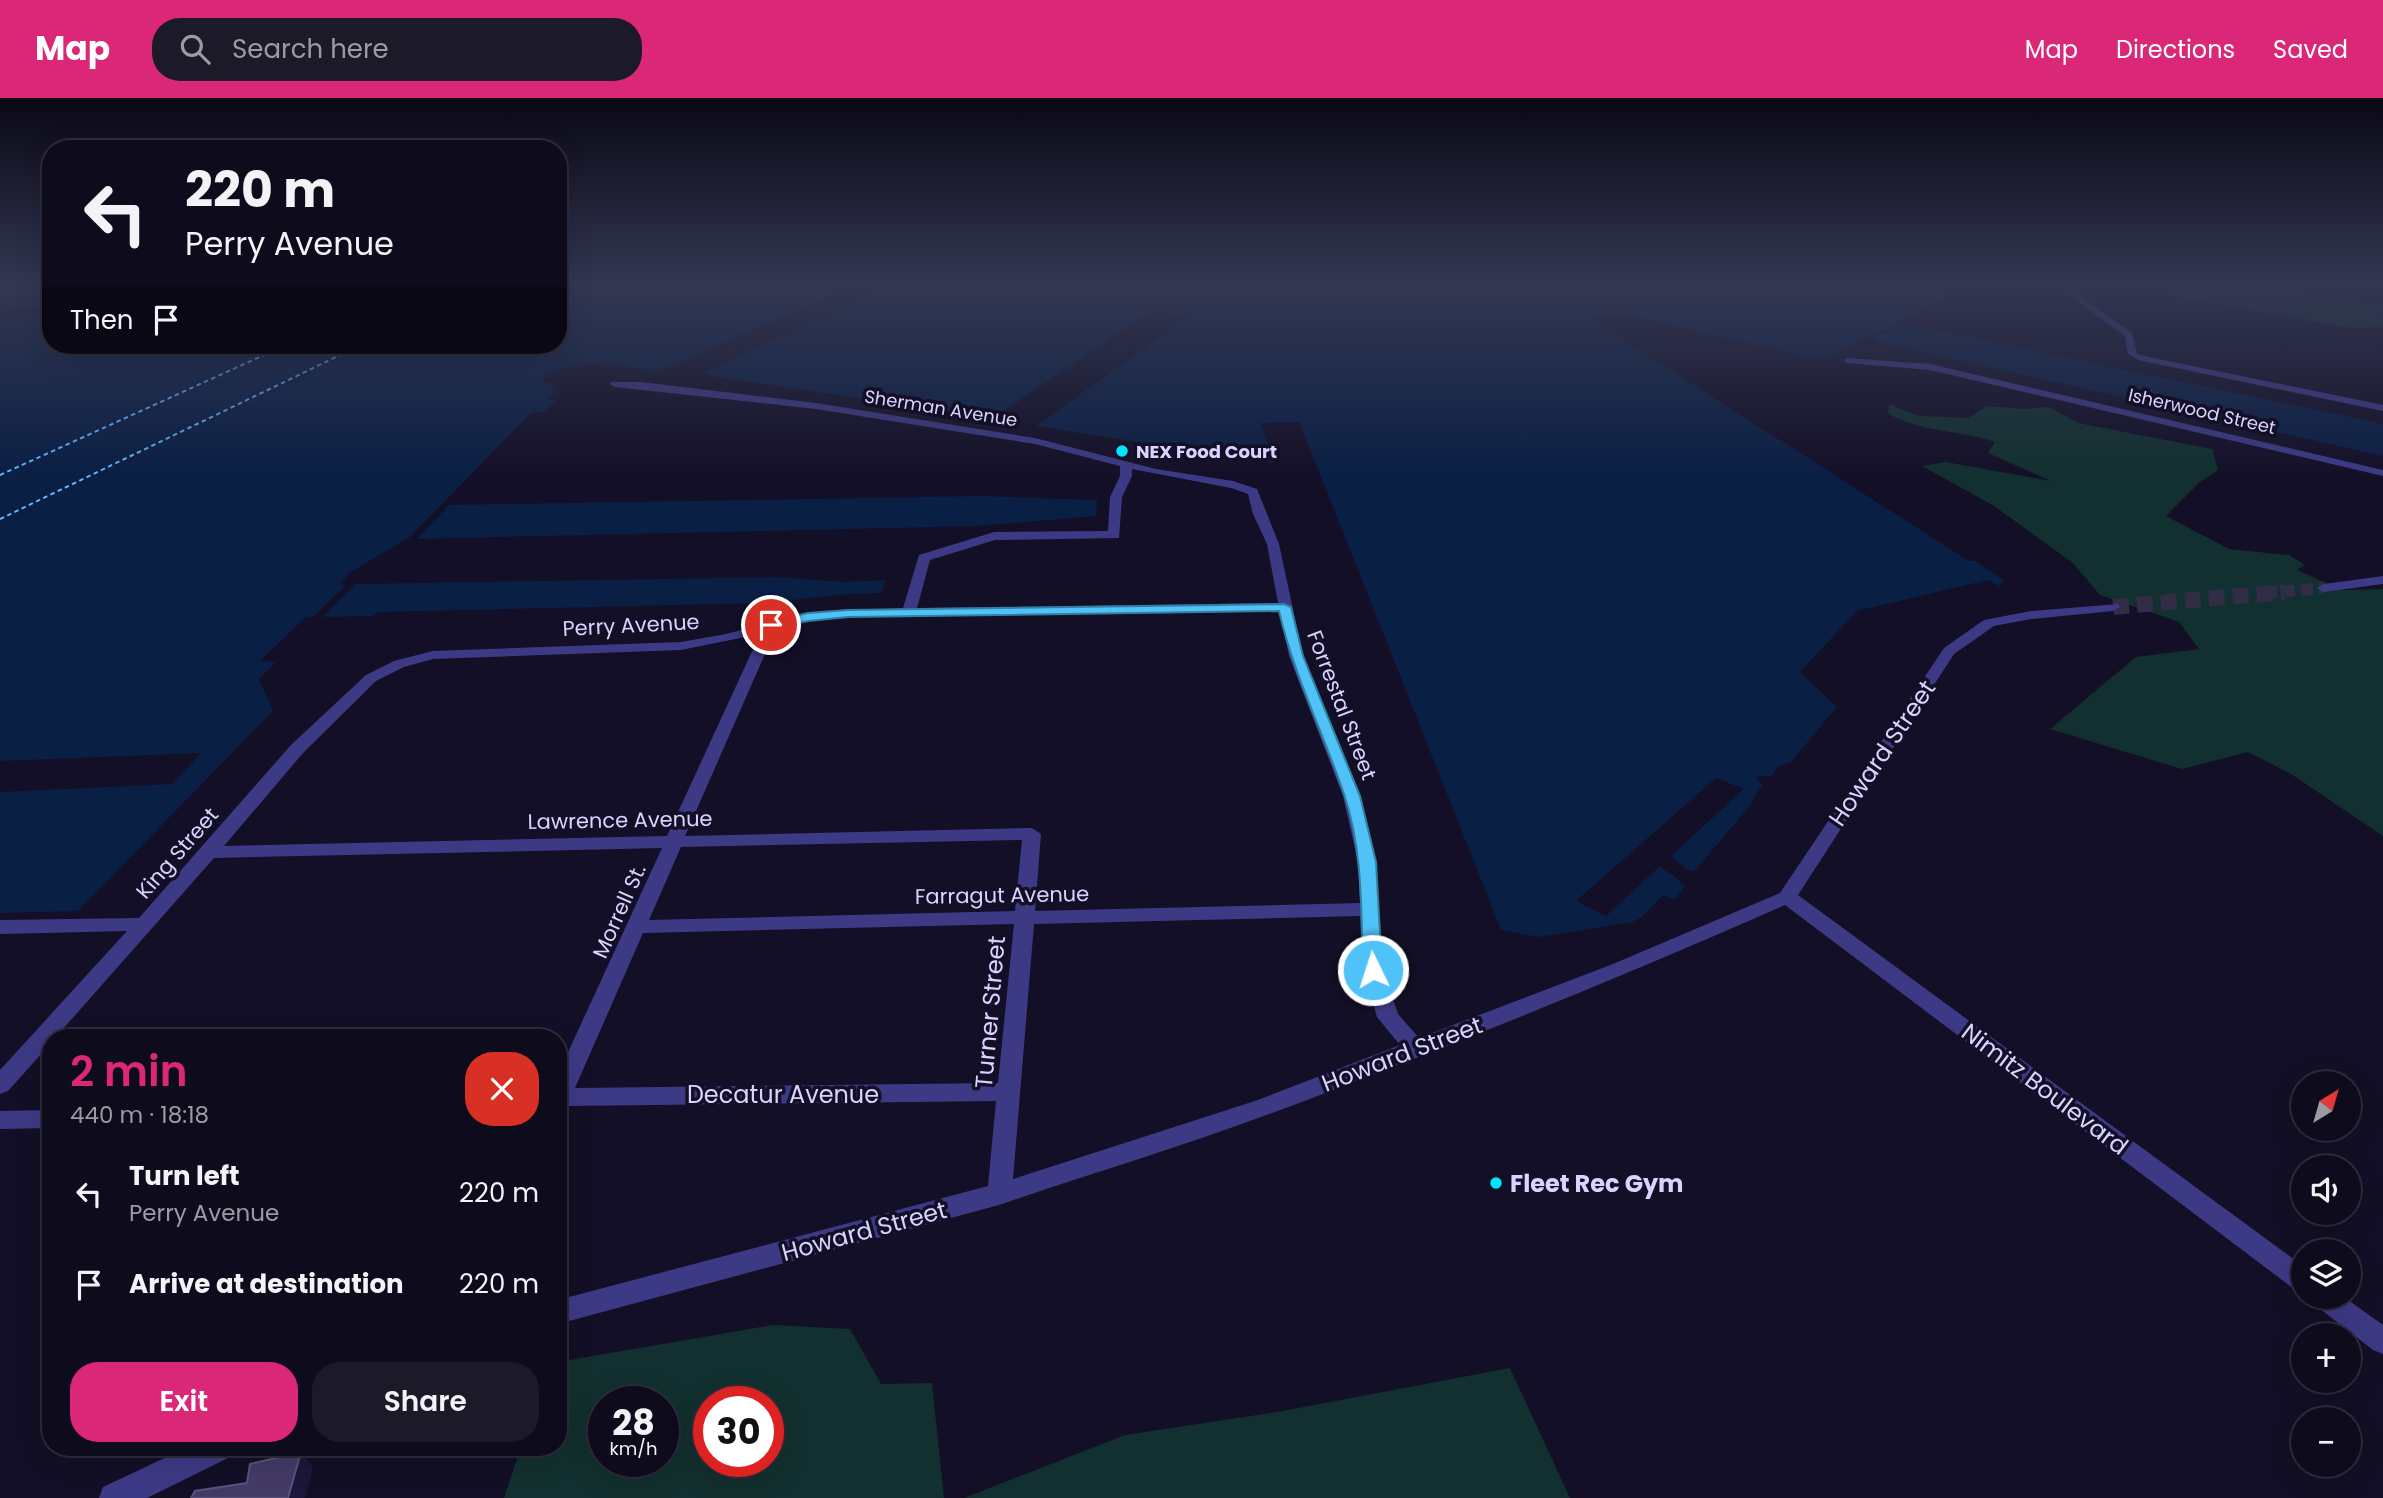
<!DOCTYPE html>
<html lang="en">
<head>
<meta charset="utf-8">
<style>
  :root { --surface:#0e0b1c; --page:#1c1929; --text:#f1f3f6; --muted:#9b9ba3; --line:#2e2b3b; --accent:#db2777 }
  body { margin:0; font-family:Poppins,sans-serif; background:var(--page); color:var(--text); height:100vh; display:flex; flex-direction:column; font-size:26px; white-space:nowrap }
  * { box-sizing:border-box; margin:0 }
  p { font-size:23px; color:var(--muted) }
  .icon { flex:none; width:38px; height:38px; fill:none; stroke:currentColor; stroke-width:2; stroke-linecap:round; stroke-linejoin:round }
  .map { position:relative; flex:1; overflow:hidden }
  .drawer { position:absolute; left:42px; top:931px; width:525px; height:427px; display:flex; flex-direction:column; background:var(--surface); border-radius:28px; box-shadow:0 7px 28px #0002,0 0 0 2px var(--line) }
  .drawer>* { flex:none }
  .top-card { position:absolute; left:42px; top:42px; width:525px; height:214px; border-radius:28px; box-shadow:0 7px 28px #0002,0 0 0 2px var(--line); background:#0e0b1c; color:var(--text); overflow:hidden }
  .needle { width:46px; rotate:37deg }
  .controls { position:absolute; left:2291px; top:973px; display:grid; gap:14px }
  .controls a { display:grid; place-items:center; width:70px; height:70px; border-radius:50%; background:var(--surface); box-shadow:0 7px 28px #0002,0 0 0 2px var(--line); font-size:35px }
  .speed { position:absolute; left:588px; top:1288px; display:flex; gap:14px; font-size:35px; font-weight:700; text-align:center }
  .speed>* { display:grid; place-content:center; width:91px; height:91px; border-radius:50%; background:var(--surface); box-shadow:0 7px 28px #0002,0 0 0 2px var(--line); line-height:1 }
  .speed small { font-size:18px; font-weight:400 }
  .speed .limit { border:10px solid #d22; background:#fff; color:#111 }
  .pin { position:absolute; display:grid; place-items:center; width:60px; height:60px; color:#fff; margin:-30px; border:4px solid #fff; border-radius:50%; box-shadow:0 2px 7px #0007 }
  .me { position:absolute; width:77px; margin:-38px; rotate:356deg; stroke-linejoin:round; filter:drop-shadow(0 0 5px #0008) }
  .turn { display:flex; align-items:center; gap:24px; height:147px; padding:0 28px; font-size:32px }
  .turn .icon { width:91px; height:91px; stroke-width:2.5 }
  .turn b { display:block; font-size:49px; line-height:60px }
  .then { display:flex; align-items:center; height:66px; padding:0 28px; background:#0003; gap:14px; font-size:26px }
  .round { display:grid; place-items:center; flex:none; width:74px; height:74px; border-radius:28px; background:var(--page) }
  .overview { display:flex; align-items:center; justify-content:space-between; height:119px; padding:0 28px }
  h1 { font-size:42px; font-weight:600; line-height:52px; color:var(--accent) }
  .action { display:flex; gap:14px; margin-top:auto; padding:14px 28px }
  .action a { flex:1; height:80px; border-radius:28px; background:var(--accent); color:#fff; font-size:28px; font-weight:600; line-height:80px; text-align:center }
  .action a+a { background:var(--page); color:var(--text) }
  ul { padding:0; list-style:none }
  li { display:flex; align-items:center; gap:21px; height:91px; padding:0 28px }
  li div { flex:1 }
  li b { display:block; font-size:26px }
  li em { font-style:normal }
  header { display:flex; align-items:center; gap:42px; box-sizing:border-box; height:98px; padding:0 35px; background:var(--accent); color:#fff }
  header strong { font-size:33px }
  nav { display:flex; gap:38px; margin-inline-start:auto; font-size:24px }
  .search { width:490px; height:63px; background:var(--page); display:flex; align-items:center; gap:18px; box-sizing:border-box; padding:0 24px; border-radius:28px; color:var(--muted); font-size:26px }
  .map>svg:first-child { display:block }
  .green { fill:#12302f; fill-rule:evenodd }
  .water { fill:#0a1f44 }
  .pier { fill:#130f26 }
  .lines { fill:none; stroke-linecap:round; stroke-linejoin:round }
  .ferry { stroke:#62b6ff; stroke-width:2; stroke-dasharray:4.5 3.5; stroke-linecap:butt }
  .minor-tunnel-far1 { stroke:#312d47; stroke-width:12; stroke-dasharray:12 6; stroke-linecap:butt }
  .minor-tunnel { stroke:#312d47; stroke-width:16; stroke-dasharray:16 8; stroke-linecap:butt }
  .minor { fill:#3d3a85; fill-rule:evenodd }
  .shaded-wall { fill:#1d163a }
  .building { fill:#433a66; stroke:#5a527e; stroke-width:2 }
  .route { fill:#4fc3f7; stroke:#337fa1; stroke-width:2 }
  .poi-dot { fill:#00e5ff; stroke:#130f26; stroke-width:2.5 }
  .labels { text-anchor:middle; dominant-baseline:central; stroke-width:7; stroke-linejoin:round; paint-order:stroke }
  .far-street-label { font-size:18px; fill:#d9d4ff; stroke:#130f26 }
  .far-poi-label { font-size:18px; font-weight:bold; fill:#d9d4ff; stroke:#130f26; text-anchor:start }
  .street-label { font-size:21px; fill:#d9d4ff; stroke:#130f26 }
  .near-street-label { font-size:24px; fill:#d9d4ff; stroke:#130f26 }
  .near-poi-label { font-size:24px; font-weight:bold; fill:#d9d4ff; stroke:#130f26; text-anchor:start }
</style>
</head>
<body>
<header>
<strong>Map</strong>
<div class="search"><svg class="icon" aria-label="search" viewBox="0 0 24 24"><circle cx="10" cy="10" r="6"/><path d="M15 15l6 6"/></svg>Search here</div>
<nav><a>Map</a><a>Directions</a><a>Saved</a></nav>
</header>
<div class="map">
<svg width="2383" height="1400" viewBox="0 0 2383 1400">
  <rect width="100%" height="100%" fill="#130f26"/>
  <!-- green -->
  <g class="green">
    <polygon points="2102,185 2165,185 2202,192 2221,189 2300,193 2329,201 2383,208 2383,229 2351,230"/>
    <path d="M1889,306L1919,318L1968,320L1987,308L2024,311L2049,309L2078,325L2212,351L2218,372L2200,384L2166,418L2229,451L2289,457L2305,467L2297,472L2342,492L2383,491V738L2291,676L2248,654L2182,671L2050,631L2136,559L2199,551L2179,524L2100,497L2073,465L1994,408L1922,368L1946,364L2051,383L1988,355L1995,344C1963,333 1915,333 1888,315Z"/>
    <path d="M773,1227L850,1231L881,1286L932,1285L944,1400H504L521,1349H558V1264ZM604,1304H663V1363H604ZM709,1304H768V1363H709Z"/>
    <polygon points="1510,1270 1570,1400 964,1400 1125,1337 1277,1314"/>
  </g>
  <!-- water -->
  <g class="water">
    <polygon points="0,185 51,185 51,209 0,213"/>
    <polygon points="558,185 1923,185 1945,197 1940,203 1827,260 1815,261 1625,216 1589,220 1969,463 1975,463 2004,482 2000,488 1988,482 1857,513 1800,574 1837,609 1791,664 1778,668 1771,678 1758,678 1757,682 1763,688 1754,698 1753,704 1694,774 1685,770 1673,777 1685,788 1675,802 1663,797 1642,819 1632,824 1539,839 1501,832 1488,805 1299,324 1261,325 1274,365 1036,328 1189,218 1153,213 992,321 701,276 877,194 846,190 658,274 616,267 588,266 560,271 545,277 542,283 556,287 552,291 558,291 547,301 556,302 544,314 531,315 410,439 349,475 340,486 346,487 313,519 306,519 260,563 276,564 259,581 273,613 78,813 0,815 0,694 172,686 201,655 0,663 0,220 51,215 51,247 558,247"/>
    <polygon points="1907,226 2383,326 2383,358 1874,243 1877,241 1874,240"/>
    <polygon points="982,398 1097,402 1096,418 976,428 416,441 449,407"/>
    <polygon points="778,479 843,484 886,482 881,495 847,496 765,505 378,514 373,518 323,519 356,486"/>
  </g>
  <!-- pier -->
  <g class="pier">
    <polygon points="846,190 879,194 701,276 698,277 700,273 866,196 847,193 658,277 658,274"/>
    <polygon points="1153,213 1190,217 1033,329 1034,325 1181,220 1154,216 994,324 987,324"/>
    <polygon points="1299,324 1384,537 1501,832 1497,831 1484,806 1297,328 1266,328 1278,364 1276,368 1261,325"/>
    <polygon points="1716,680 1744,691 1671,758 1685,770 1672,777 1660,768 1606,818 1576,803"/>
  </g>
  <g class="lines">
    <!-- ferry -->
    <g class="ferry">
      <polyline points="0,377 286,247"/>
      <polyline points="0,421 361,247"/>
    </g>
    <!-- minor-tunnel-far1 -->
    <polyline class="minor-tunnel-far1" points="2265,495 2324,490"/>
    <!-- minor-tunnel -->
    <polyline class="minor-tunnel" points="2113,509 2284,494"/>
    <!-- minor -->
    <g class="minor">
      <polygon points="2052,185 2061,185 2132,235 2137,255 2144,258 2383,307 2383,313 2138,262 2128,256 2125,238"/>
      <polygon points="1848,260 1930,266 2383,372 2383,378 1930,272 1845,265 1845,261"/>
      <path d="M611,284H641L816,305L1035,340L1156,371L1233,383L1257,391L1279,446L1303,558L1361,698L1376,764L1383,872L1398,916L1419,940L1613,866L1780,795L1944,550L1984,522L2031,513L2118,506L2120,509L2113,513L2031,521L1994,528L1954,556L1798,797L2303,1168V1195L2294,1191L1785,807C1617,881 1447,950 1275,1014C1184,1048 1090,1076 999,1107L558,1226V1202L988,1088L996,1003L566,1008L558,1011V976L662,750L214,760L55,940H51V945L8,993L0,996V972L127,833L0,836V822L139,820L291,647L366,577L394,563L433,553L681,544L726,536L808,515L903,510L919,457L994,434L1108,433L1110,399L1120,378V368L1035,346L816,311L615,289L610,286ZM1132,371L1231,390L1248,396L1253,416L1267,446L1278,505L917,510L930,462L995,442L1119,440L1122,399L1132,378ZM1280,513L1289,558L1343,698L1358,764L1360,805L1035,813L1041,736L1032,730L685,738L776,531L808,523L848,519ZM760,536L667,738L224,748L303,655L376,583L404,569L433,561L681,552ZM1022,742L1015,813L649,822L681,749ZM1360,818L1363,872L1377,919L1400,947L1258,1002L1013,1081L1034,826ZM1014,826L998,985L575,990L643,835Z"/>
      <polygon points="2383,478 2383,486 2324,494 2317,490 2324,486"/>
      <polygon points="51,1012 51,1030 0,1031 0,1013"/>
      <polygon points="2311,1199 2344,1199 2383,1227 2383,1256 2373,1252 2315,1207"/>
      <polygon points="188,1349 235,1349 230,1359 147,1400 99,1400 103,1389"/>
    </g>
  </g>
  <!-- shaded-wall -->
  <polygon class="shaded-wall" points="301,1354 313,1370 305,1400 288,1400"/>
  <!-- building -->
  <g class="building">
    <polygon points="51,1267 51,1274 45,1274"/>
    <polygon points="301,1354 288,1400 191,1400 195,1393 247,1385 250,1366"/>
  </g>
  <!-- sky -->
  <linearGradient id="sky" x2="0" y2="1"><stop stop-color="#0a0815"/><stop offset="0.49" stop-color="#333752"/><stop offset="1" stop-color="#333752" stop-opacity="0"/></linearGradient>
  <rect width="2383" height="381" fill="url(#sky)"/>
  <!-- route -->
  <path class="route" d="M1284,506L1291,509L1303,558L1360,698L1376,764L1382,872L1380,876H1366L1363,872C1361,813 1363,752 1344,696C1323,634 1294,578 1279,513L848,519L808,523L771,531L765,527L767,524L808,515L848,512Z"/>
  <!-- markers -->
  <g class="poi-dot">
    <circle cx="1122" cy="353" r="7"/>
    <circle cx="1496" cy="1085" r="7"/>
  </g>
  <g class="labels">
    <!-- far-street labels -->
    <g class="far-street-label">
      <text transform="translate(941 310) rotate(9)">Sherman Avenue</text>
      <text transform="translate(2202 313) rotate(13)">Isherwood Street</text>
    </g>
    <!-- far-poi labels -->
    <g class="far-poi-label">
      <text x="1136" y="353">NEX Food Court</text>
    </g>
    <!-- street labels -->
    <g class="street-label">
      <text transform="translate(631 527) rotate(-3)">Perry Avenue</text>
      <text transform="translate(1342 607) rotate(69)">Forrestal Street</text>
      <text transform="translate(620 722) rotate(-1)">Lawrence Avenue</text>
      <text transform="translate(177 755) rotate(-49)">King Street</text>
      <text transform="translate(1002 797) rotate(-1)">Farragut Avenue</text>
      <text transform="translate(619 813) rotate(-66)">Morrell St.</text>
    </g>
    <!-- near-street labels -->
    <g class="near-street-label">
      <text transform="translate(1882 655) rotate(-56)">Howard Street</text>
      <text transform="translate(990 914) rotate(-85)">Turner Street</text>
      <text transform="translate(1402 956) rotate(-21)">Howard Street</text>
      <text transform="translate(2045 991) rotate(37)">Nimitz Boulevard</text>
      <text x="783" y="996">Decatur Avenue</text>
      <text transform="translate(864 1133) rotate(-15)">Howard Street</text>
    </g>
    <!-- near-poi labels -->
    <g class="near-poi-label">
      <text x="1510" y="1085">Fleet Rec Gym</text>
    </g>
  </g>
</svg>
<div class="controls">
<a><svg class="needle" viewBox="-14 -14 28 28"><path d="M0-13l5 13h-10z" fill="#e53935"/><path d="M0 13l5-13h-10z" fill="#9b9ba3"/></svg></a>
<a><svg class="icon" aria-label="sound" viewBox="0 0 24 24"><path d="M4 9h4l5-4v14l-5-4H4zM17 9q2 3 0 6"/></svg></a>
<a><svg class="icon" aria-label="layers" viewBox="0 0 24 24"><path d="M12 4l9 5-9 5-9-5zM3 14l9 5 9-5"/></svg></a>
<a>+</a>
<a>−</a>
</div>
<div class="speed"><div>28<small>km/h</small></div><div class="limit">30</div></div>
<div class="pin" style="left:771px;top:527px;background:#d93025"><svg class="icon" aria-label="arrive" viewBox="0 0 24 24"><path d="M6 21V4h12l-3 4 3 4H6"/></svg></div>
<svg class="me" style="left:1373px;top:872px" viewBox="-20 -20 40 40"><circle r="17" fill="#4fc3f7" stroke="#fff" stroke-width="3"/><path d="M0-11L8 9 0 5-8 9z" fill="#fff"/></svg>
<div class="top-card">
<div class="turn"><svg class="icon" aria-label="left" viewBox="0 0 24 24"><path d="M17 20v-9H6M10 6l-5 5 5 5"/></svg><div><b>220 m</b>Perry Avenue</div></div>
<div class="then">Then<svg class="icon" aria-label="arrive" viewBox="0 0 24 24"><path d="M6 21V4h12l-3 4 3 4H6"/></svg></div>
</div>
<section class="drawer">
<div class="overview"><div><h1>2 min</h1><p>440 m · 18:18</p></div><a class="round" style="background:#d93025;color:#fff"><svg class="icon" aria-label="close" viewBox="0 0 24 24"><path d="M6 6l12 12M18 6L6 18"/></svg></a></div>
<ul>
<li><svg class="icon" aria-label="left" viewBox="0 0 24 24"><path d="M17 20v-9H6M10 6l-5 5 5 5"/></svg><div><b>Turn left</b><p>Perry Avenue</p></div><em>220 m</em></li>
<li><svg class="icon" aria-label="arrive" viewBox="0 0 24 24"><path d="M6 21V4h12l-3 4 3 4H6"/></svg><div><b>Arrive at destination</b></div><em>220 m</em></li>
</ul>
<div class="action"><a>Exit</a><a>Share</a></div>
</section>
</div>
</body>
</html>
